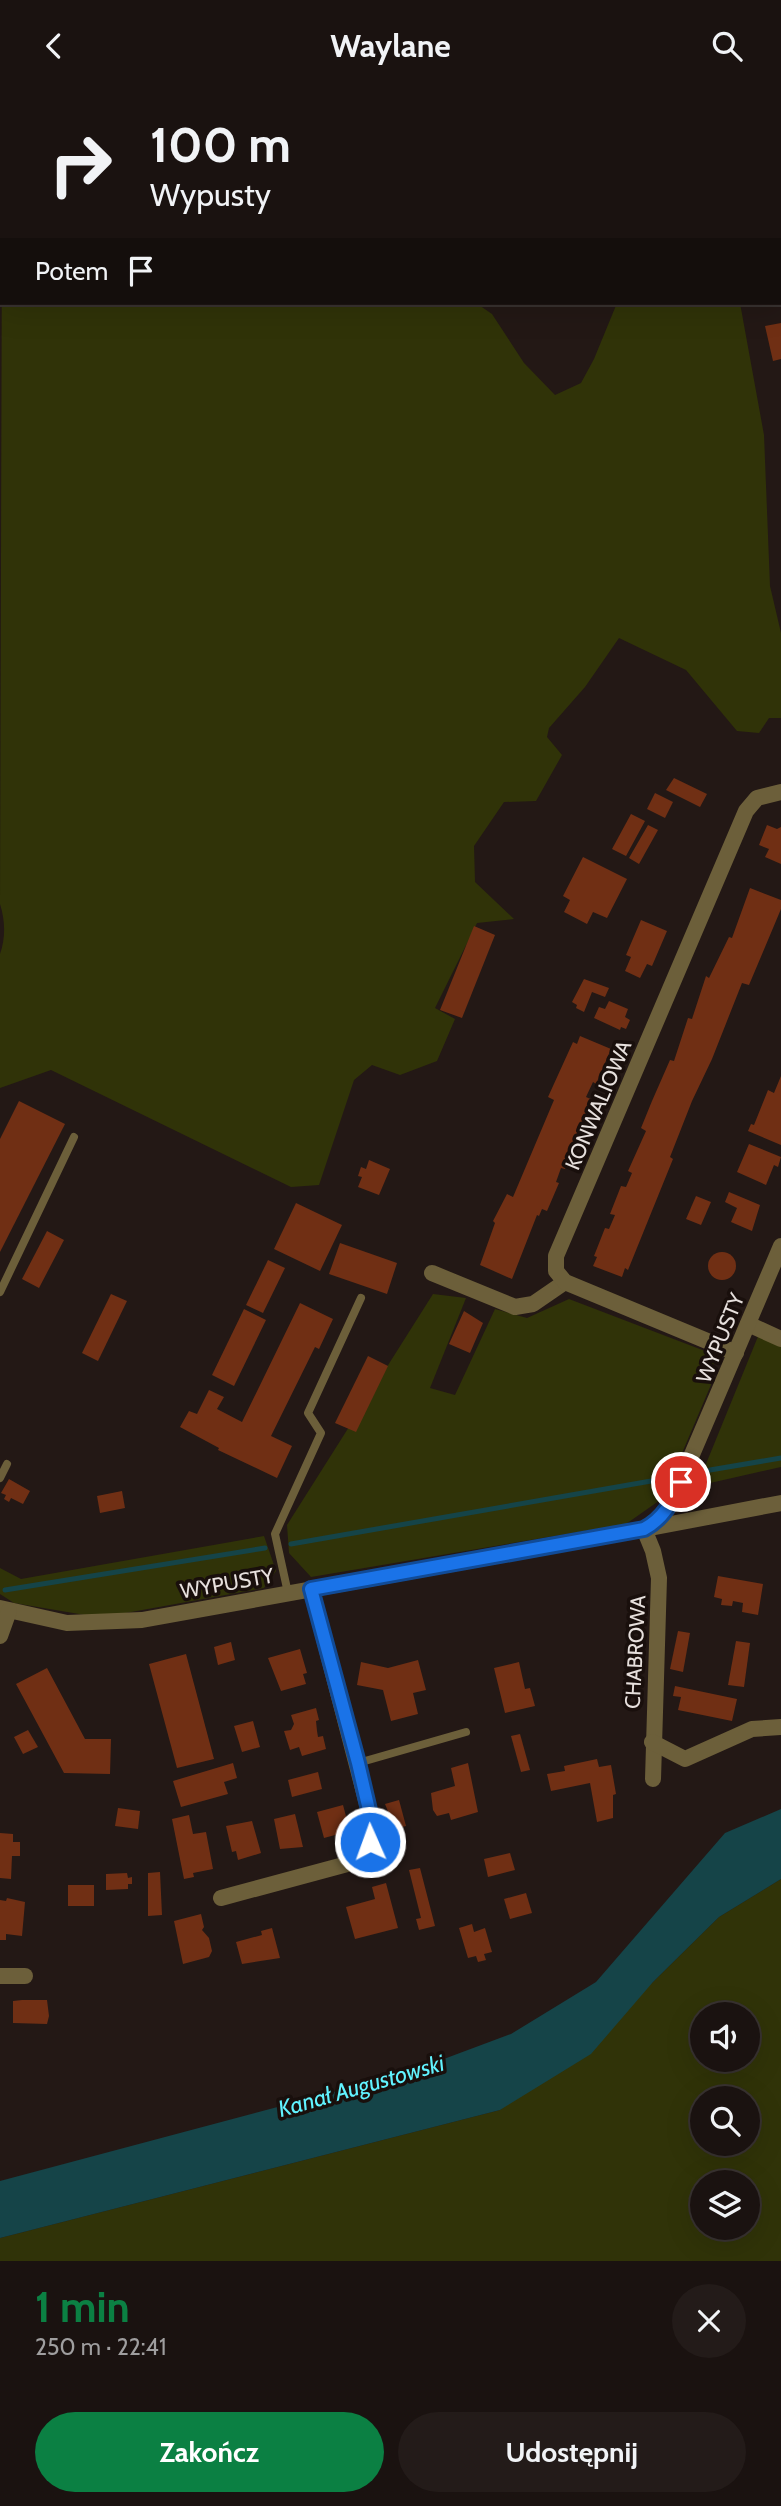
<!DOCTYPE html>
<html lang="pl">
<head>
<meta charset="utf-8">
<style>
  :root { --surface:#1a1210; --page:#231b19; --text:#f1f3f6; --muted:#9f9e9f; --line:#383230; --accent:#0b8043 }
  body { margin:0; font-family:Cabin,sans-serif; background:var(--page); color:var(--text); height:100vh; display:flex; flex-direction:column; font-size:26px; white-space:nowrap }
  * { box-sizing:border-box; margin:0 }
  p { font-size:23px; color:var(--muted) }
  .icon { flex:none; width:38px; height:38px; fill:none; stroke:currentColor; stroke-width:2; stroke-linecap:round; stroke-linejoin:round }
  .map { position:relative; height:2170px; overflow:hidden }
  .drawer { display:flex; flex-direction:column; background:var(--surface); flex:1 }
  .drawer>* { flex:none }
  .hud { position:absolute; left:0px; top:0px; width:782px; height:214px; box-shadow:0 7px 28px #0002,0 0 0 2px var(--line); background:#1a1210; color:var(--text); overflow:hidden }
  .tools { position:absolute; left:690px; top:1911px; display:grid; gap:14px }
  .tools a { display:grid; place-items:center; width:70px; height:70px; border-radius:50%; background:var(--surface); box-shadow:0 7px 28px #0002,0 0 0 2px var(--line); font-size:35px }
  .pin { position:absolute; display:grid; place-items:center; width:60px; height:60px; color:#fff; margin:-30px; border:4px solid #fff; border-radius:50%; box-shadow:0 2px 7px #0007 }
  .me { position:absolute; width:77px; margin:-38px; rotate:358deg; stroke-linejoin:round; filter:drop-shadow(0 0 5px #0008) }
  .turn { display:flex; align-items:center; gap:24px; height:147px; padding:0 35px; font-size:32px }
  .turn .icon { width:91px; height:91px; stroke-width:2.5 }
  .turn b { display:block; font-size:49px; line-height:60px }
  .then { display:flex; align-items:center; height:66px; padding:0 35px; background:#0003; gap:14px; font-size:26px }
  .round { display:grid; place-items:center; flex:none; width:74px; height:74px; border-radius:37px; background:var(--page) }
  .headline { display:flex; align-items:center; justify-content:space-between; height:119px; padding:0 35px }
  h1 { font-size:42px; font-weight:700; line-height:52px; color:var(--accent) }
  .button { display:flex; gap:14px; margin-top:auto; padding:14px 35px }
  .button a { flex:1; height:80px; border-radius:42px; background:var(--accent); color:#fff; font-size:28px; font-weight:700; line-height:80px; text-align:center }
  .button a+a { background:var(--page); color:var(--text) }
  header { display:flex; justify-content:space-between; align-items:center; height:91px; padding:0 35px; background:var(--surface); font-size:32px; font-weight:700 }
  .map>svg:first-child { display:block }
  .green { fill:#303308; fill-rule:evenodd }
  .water { fill:#154448 }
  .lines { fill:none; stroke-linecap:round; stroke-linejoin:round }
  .stream { stroke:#154448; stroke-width:5 }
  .building { fill:#702f14 }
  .service { stroke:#6c5f3a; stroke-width:8 }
  .minor { stroke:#6c5f3a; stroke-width:16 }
  .route-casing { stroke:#114b97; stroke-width:18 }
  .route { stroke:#1a73e8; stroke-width:12 }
  .labels { text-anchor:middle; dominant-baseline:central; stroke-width:7; stroke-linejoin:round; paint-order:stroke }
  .street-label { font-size:21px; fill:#e7e0dd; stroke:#190f0c }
  .water-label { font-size:23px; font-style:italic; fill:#61f3ff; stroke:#190f0c }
</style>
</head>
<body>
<header><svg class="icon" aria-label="back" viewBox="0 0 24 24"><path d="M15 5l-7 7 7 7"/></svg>Waylane<svg class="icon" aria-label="search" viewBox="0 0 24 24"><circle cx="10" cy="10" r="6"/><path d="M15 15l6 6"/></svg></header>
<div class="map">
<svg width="781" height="2170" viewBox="0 0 781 2170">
  <rect width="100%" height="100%" fill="#231815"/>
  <!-- green -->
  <g class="green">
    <polygon points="8,0 448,0 9,2"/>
    <path d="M2,117V212H476L492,223L524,272L555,304L581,292L594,268L617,212H740L764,344L770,495L781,542V627H769L759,642L737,640L686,579L619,547L585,596L549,637L547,646L562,664L536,710L504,711L474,755L475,791L514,828L477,832L435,917L455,928L437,970L400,984L372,974L354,989L319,1094L291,1096L51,979L0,997V863C6,846 5,829 0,813Z"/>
    <polygon points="433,1203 466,1207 430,1297 455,1304 495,1218 527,1227 569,1208 705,1260 714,1273 713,1289 663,1407 626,1433 311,1486 289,1462 287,1434"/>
    <polygon points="759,1243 781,1252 781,1376 697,1395"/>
    <polygon points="264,1445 276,1480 264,1497 120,1523 85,1524 14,1512 0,1503 0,1477 21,1488"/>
    <path d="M781,1788V2170H0V2147L500,2019L653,1891L719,1826ZM702,1923H747V1969H702ZM702,2007H747V2053H702ZM702,2091H747V2137H702Z"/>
  </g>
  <!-- water -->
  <polygon class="water" points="781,1718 781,1788 719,1826 653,1891 591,1963 500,2019 0,2147 0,2090 409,1981 511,1943 596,1891 725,1742"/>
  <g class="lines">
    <!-- stream -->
    <g class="stream">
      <polyline points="710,1379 781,1367"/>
      <polyline points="291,1453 674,1386"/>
      <polyline points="5,1499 265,1457"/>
    </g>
  </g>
  <!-- building -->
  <g class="building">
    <polygon points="781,232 781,268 773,270 765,235"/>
    <polygon points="674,687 707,703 700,716 666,699"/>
    <polygon points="655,702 673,711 665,727 647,718"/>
    <polygon points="631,723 645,730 626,765 612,758"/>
    <polygon points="648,734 658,739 639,773 629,767"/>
    <polygon points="767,734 777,738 781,736 781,773 765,766 769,758 759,754"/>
    <polygon points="583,766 627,788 607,827 593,821 587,833 564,821 570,809 563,805"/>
    <polygon points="750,797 781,809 781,818 749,894 742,892 712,968 692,1010 670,1066 673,1068 628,1179 625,1177 622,1186 593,1175 597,1166 594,1165 605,1137 609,1138 615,1124 610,1123 621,1095 626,1096 632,1082 628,1080 646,1040 641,1037 652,1010 670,969 674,970 688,927 692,928 706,885 709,887 729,846 732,847"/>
    <polygon points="641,829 667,840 652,875 647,873 640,887 625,880 631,866 626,864"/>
    <polygon points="474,835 495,844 462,927 440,919"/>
    <polygon points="584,888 609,897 605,906 592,901 584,921 576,917 577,914 572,911"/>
    <polygon points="609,910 628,918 625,926 630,929 626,938 621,936 620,939 594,927 599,916 605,918"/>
    <polygon points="580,945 611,958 596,993 593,991 586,1006 595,1010 583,1037 580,1036 577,1042 574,1050 576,1051 565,1078 561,1077 556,1091 559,1092 547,1120 542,1118 539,1125 537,1124 512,1188 480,1174 495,1132 493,1130 507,1103 513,1106 554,1009 548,1006 573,951 577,953"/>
    <polygon points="781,985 781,1054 748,1040 751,1033 754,1034 768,999 774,1002"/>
    <polygon points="19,1010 65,1033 0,1161 0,1048"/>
    <polygon points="749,1053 781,1066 778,1076 774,1074 766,1094 737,1081"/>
    <polygon points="369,1069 390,1078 379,1104 358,1096 362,1086 358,1085 361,1076 366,1078"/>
    <polygon points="729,1101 760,1114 752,1140 731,1131 737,1117 725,1111"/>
    <polygon points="696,1105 711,1111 701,1134 686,1128"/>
    <polygon points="296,1112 342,1134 320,1180 274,1158"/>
    <polygon points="47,1140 64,1149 39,1197 22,1188"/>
    <polygon points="340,1152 397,1172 387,1203 329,1183"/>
    <circle cx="722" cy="1175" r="14"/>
    <polygon points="268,1169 285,1177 263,1222 246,1214"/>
    <polygon points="111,1203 127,1210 98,1270 82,1262"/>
    <polygon points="300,1212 333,1228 319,1258 315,1256 271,1345 292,1355 277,1387 218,1359 219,1357 180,1336 189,1320 197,1323 209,1299 224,1306 217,1318 242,1331"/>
    <polygon points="244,1218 266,1229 234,1295 212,1284"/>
    <polygon points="464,1220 483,1232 470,1262 449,1253"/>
    <polygon points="368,1265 388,1275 356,1341 335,1332"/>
    <polygon points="9,1388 30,1400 23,1413 11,1407 9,1411 4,1408 6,1404 1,1402"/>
    <polygon points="122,1400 125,1417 100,1422 97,1405"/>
    <polygon points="718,1485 763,1493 758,1524 742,1521 743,1512 733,1510 732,1515 721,1514 722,1508 714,1506"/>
    <polygon points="678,1540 690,1542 683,1581 670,1578"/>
    <polygon points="736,1550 750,1552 744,1596 728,1594"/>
    <polygon points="231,1551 235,1569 218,1574 214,1556"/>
    <polygon points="300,1558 307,1582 303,1583 306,1593 281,1600 268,1567"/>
    <polygon points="186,1563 214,1668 177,1677 149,1573"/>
    <polygon points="418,1569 426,1599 413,1602 418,1623 391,1630 383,1599 357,1594 361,1571 388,1577"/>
    <polygon points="519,1571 525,1598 530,1597 535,1615 505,1622 494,1577"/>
    <polygon points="47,1577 85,1648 111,1648 110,1683 64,1682 16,1593"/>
    <polygon points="675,1595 737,1608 732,1630 678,1619 681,1606 673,1605"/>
    <polygon points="316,1617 319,1629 316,1630 317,1640 318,1646 323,1645 326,1658 302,1665 299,1656 290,1659 284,1640 291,1639 294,1633 291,1624"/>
    <polygon points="253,1630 260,1656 242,1661 234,1635"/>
    <polygon points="28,1639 38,1656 23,1663 14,1646"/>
    <polygon points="520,1643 530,1679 521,1681 511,1645"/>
    <polygon points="597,1668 599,1676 611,1674 616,1703 613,1704 613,1727 597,1731 590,1692 551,1700 547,1683 565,1680 564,1675"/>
    <polygon points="233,1672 237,1687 224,1691 228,1703 181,1716 173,1690"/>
    <polygon points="468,1672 478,1721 451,1729 449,1722 437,1725 433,1719 431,1702 455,1695 451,1677"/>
    <polygon points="318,1681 322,1698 292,1706 288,1689"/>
    <polygon points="399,1709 406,1735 395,1738 385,1713"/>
    <polygon points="343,1714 350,1740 324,1747 317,1721"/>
    <polygon points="118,1717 140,1720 138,1738 115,1735"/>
    <polygon points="295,1723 303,1756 280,1758 274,1728"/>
    <polygon points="189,1724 193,1743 206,1741 213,1778 193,1782 194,1786 184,1788 172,1728"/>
    <polygon points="252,1730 261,1762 238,1769 236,1760 232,1761 226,1735"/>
    <polygon points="0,1742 13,1743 13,1751 20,1751 20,1765 12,1765 11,1788 0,1787"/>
    <polygon points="510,1762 515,1779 488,1786 484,1768"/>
    <polygon points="420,1777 435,1835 419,1839 416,1828 421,1827 409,1779"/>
    <polygon points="160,1781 162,1824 148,1825 148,1782"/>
    <polygon points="127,1782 128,1787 132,1786 132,1793 128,1793 128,1798 106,1799 106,1783"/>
    <polygon points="386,1792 398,1837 355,1848 346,1816 375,1808 372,1796"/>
    <rect x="68" y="1794" width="26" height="21"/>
    <polygon points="526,1802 532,1822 510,1828 504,1808"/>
    <polygon points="7,1807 25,1811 22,1845 6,1843 6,1849 0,1849 0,1809 6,1810"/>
    <polygon points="201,1823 204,1836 202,1839 209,1847 212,1860 209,1866 183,1873 174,1830"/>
    <polygon points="472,1833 474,1841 485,1837 492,1861 484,1863 486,1869 478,1871 476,1865 468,1867 459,1837"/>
    <polygon points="272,1837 280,1867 242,1873 236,1851 262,1844 261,1840"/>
    <polygon points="22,1909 47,1909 49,1925 47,1933 13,1932 13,1910"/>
  </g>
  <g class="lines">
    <!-- service -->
    <g class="service">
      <polyline points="0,1201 74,1046"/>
      <polyline points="0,1387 7,1373"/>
      <polyline points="288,1502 275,1443 321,1342 308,1322 361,1207"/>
      <polyline points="358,1672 466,1641"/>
    </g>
    <!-- minor -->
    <g class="minor">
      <polyline points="432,1182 515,1216 533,1213 565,1191"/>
      <polyline points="748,1233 781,1248"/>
      <polyline points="736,1262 565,1191 556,1180 556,1165 746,720 757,707 781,701"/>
      <polyline points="650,1437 781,1412"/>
      <polyline points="644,1438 653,1460 659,1487 653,1688"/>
      <polyline points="0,1517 67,1532 142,1529 644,1438 656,1432 670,1415 781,1155"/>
      <polyline points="0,1545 9,1520"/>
      <polyline points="652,1651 685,1668 752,1638 781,1636"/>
      <polyline points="221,1807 351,1772 363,1763 370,1751 373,1736 311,1498"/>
      <polyline points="0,1885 25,1885"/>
    </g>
  </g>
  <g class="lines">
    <defs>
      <path id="route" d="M370,1751L373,1736L358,1672L311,1498L644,1438C664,1427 672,1411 681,1391"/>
    </defs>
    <!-- route casing -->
    <use href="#route" class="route-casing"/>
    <!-- route -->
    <use href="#route" class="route"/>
  </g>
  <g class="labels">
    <!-- street labels -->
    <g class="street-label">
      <text transform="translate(598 1014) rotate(-67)">KONWALIOWA</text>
      <text transform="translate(720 1247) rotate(-68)">WYPUSTY</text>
      <text transform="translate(227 1492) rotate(-10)">WYPUSTY</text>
      <text transform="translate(635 1561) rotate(-87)">CHABROWA</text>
    </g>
    <!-- water labels -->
    <g class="water-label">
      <text transform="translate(361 1995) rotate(-16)">Kanał Augustowski</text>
    </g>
  </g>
</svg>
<div class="tools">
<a><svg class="icon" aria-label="sound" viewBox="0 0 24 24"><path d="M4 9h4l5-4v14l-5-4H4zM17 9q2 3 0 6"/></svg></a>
<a><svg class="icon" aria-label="search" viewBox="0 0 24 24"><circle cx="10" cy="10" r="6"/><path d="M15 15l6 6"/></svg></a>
<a><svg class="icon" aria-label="layers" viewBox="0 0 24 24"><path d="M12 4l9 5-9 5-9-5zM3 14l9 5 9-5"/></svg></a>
</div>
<div class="pin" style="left:681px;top:1391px;background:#d93025"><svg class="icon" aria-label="arrive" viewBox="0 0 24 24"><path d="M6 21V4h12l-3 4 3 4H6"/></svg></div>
<svg class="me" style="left:370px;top:1751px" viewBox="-20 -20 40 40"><circle r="17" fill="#1a73e8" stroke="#fff" stroke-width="3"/><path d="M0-11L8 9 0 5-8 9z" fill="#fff"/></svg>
<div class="hud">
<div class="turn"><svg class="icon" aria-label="right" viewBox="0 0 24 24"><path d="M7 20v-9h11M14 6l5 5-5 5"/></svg><div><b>100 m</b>Wypusty</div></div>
<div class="then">Potem<svg class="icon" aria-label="arrive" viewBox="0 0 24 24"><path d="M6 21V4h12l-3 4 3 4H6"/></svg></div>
</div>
</div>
<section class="drawer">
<div class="headline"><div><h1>1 min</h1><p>250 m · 22:41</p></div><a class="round"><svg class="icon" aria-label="close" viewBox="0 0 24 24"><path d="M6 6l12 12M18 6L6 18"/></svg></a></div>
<div class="button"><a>Zakończ</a><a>Udostępnij</a></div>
</section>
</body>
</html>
